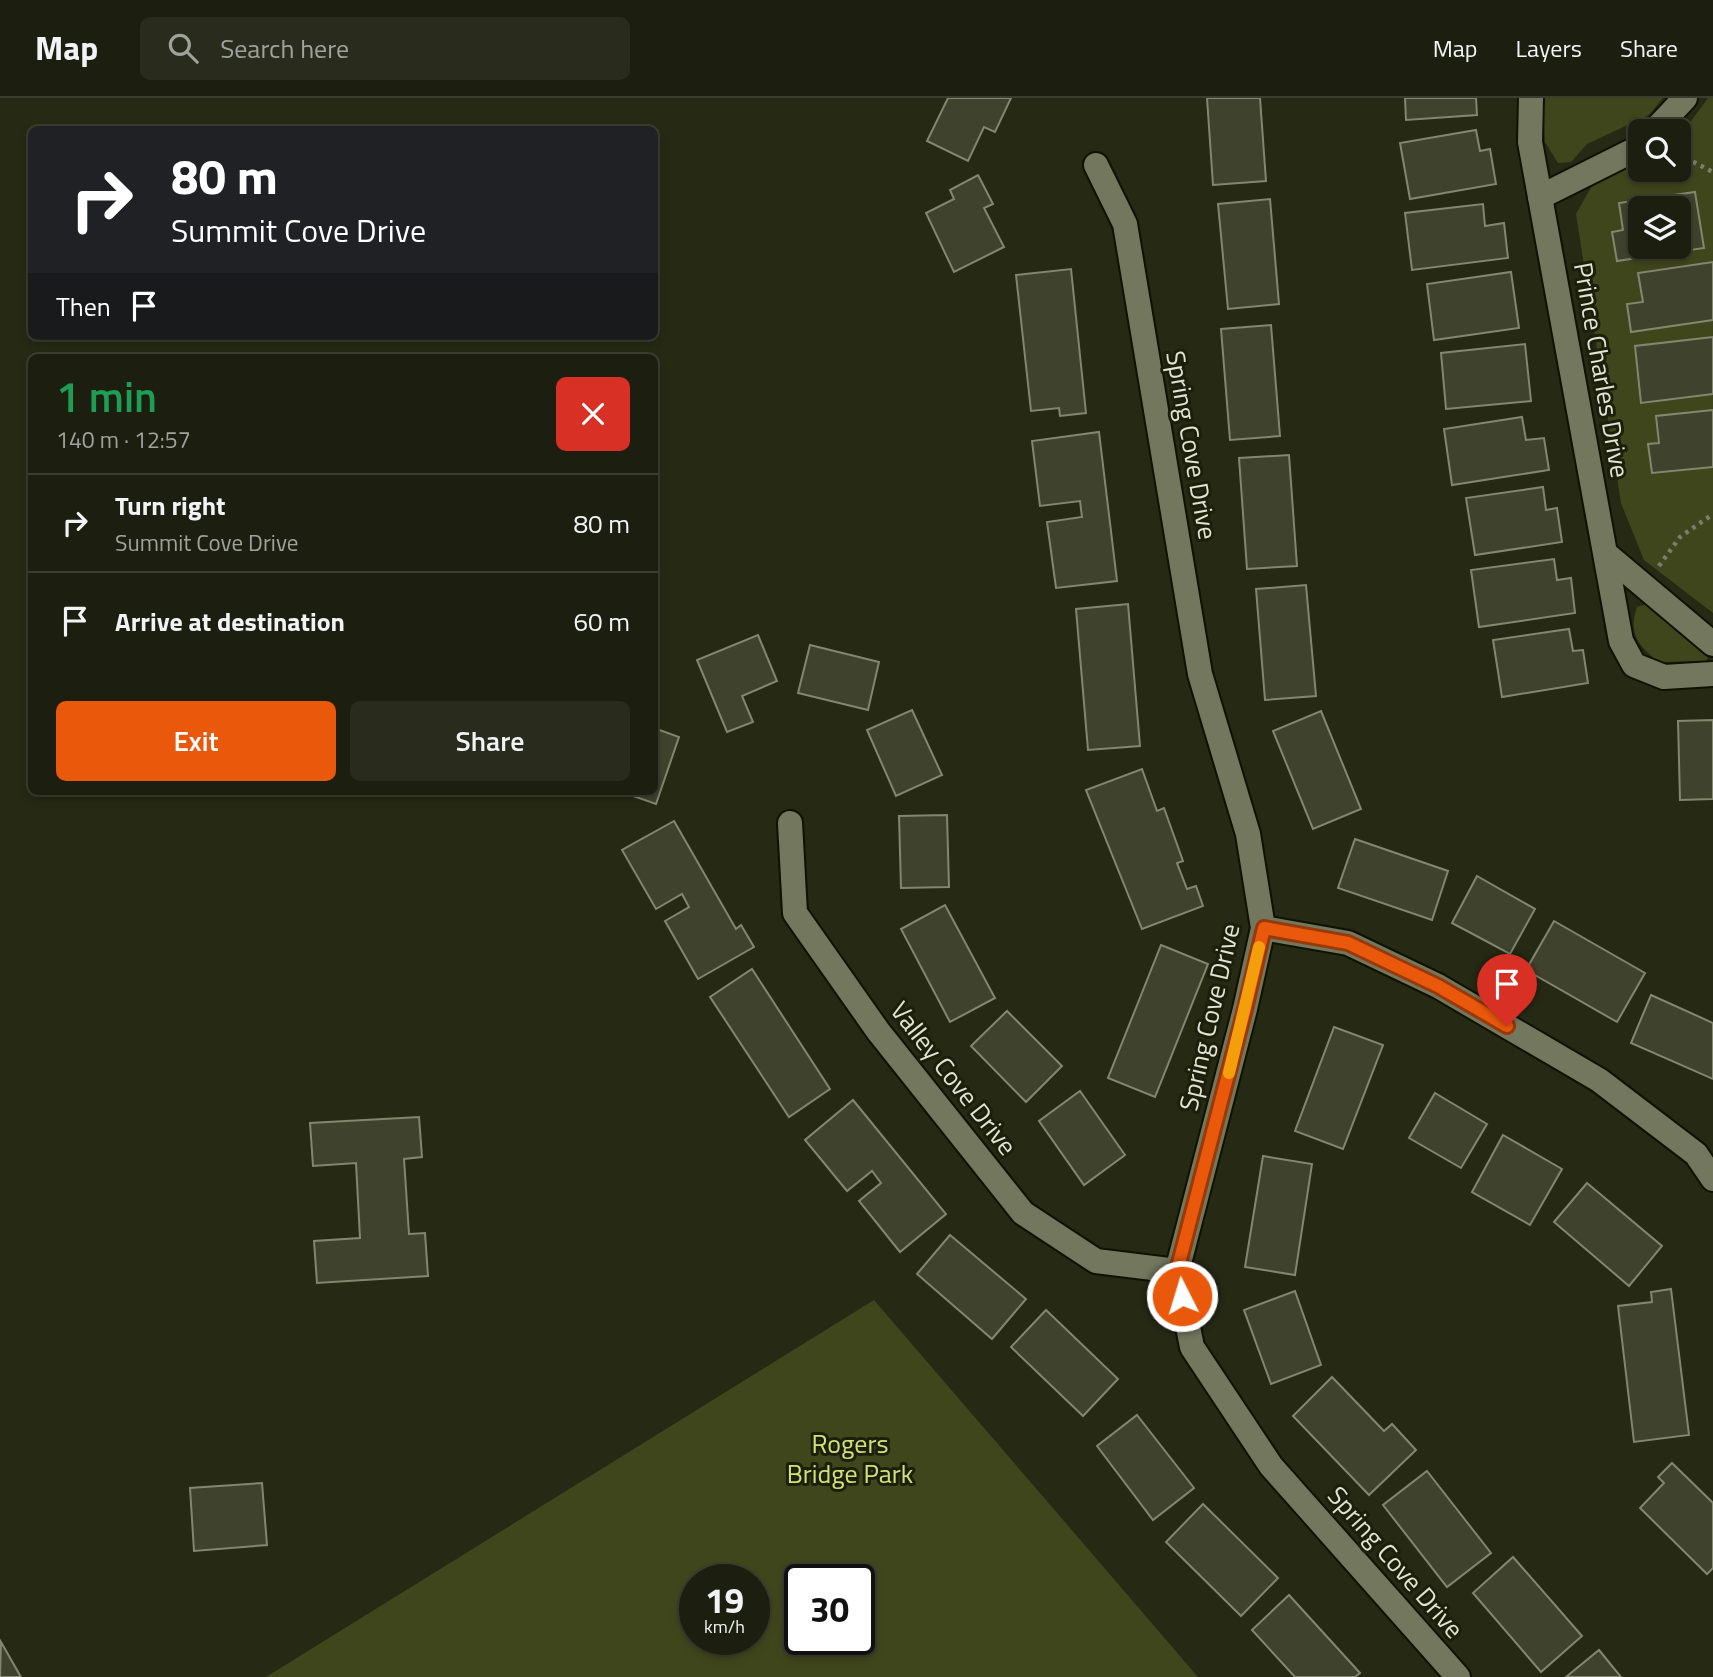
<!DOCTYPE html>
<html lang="en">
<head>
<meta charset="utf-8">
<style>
  :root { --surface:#1c1f0f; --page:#292c1d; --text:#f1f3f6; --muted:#a0a29e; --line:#3a3d2f; --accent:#ea580c }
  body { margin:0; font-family:"Titillium Web",sans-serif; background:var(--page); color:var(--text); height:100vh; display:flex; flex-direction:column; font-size:26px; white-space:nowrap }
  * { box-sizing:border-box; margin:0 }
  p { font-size:23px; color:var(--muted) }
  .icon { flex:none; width:38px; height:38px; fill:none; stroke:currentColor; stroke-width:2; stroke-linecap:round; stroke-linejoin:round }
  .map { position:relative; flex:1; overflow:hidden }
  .sheet { position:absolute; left:28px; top:256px; width:630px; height:441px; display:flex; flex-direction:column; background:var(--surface); border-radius:10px; box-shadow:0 4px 10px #0003,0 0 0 2px var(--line) }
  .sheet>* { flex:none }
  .hud { position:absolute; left:28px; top:28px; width:630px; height:214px; border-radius:10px; box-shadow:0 4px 10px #0003,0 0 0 2px var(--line); background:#202124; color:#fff; overflow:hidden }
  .tools { position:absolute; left:1628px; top:21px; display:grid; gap:14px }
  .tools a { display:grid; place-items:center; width:63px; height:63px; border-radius:10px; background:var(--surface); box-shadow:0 4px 10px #0003,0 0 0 2px var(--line); font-size:35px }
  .speed { position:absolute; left:679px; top:1466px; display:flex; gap:14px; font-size:35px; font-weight:700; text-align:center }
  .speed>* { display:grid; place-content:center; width:91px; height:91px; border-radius:50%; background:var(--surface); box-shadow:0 4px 10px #0003,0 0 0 2px var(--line); line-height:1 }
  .speed small { font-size:18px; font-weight:400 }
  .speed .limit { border:4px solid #111; border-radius:10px; background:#fff; color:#111 }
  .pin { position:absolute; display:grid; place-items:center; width:60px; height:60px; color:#fff; margin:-72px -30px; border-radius:50% 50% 50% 0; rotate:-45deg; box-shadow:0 0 7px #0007 }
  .pin .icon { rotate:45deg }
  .me { position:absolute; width:77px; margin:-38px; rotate:355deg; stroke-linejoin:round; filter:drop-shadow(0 0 5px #0008) }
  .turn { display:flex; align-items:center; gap:24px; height:147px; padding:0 28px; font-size:32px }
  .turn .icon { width:91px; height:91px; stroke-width:2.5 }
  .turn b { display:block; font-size:49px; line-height:60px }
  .then { display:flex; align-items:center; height:66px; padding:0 28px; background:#0003; gap:14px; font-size:26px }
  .round { display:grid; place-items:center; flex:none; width:74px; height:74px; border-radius:10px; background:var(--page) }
  .head { display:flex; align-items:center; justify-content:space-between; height:119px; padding:0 28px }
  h1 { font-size:42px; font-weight:600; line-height:52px; color:#1e9e55 }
  .cta { display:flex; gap:14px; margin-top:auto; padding:14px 28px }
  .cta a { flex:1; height:80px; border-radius:10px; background:var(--accent); color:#fff; font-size:28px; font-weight:600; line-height:80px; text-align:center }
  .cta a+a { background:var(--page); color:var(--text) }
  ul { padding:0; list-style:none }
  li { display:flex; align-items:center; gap:21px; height:98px; padding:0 28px; border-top:2px solid var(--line) }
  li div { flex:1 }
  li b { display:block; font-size:26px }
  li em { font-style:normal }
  header { display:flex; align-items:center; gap:42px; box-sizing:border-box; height:98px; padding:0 35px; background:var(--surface); border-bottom:2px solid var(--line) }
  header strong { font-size:33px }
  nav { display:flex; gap:38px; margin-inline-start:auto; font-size:24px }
  .search { width:490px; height:63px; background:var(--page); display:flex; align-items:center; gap:18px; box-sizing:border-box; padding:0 24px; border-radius:10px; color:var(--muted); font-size:26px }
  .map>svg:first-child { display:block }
  .green { fill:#40461c; fill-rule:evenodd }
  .building { fill:#3f432d; stroke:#82876e; stroke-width:2; fill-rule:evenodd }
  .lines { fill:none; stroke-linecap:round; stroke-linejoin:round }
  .street-casing { stroke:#0f1201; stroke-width:28 }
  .path { stroke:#7b7e6c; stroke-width:4.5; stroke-dasharray:3.5 5; stroke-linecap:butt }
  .street { stroke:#72775e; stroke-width:24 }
  .route-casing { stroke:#983908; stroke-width:18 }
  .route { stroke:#ea580c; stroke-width:12 }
  .slow { stroke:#f59e0b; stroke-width:12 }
  .labels { text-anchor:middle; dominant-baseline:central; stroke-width:6; stroke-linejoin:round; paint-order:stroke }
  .street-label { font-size:26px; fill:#e2e4d7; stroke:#1c1f0a }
  .park-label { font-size:26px; fill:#d3e376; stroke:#1c1f0a }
</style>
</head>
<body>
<header>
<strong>Map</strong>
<div class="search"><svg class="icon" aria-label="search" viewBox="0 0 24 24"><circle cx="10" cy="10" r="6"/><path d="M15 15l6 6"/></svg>Search here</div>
<nav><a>Map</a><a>Layers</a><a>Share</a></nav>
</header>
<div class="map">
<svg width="1713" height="1579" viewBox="0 0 1713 1579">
  <rect width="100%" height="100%" fill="#262914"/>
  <!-- green -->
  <g class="green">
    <polygon points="1542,0 1663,0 1649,17 1587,46 1571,64 1558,65 1545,44"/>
    <path d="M1708,0H1713V515L1644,462L1621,405L1576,116L1593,86L1640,61V72H1678V41ZM1640,110H1678V149H1640Z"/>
    <path d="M1647,506L1701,546L1709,557L1706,563L1658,564C1638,546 1628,537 1637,509Z"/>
    <path d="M874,1202L1198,1579H266ZM695,1482H754V1542H695ZM800,1482H859V1542H800Z"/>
  </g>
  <!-- building -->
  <g class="building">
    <polygon points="948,0 1011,0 995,34 984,29 968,63 927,43"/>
    <polygon points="1207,0 1260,0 1266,83 1213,87"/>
    <polygon points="1405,0 1476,0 1477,17 1406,22"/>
    <polygon points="1476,32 1480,53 1490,51 1496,86 1410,101 1400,45"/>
    <polygon points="978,77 993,106 984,110 1004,149 954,174 926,115 954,101 950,92"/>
    <path d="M1695,94L1704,150L1617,163L1612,134L1623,132L1619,105ZM1640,110H1678V149H1640Z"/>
    <polygon points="1270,101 1279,206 1228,211 1218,106"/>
    <polygon points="1483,106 1485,128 1504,125 1508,160 1412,172 1405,115"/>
    <polygon points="1713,164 1713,222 1631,234 1627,206 1643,204 1638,175"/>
    <polygon points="1071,171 1086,315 1060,318 1059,310 1031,313 1016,177"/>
    <polygon points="1511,174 1519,230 1434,242 1427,186"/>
    <polygon points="1271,227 1280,338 1230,342 1221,231"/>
    <polygon points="1713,239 1713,296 1641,305 1635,248"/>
    <polygon points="1525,246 1531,303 1446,311 1441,255"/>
    <polygon points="1713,312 1713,369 1652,375 1648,346 1659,345 1656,318"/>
    <polygon points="1522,319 1526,342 1544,340 1549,372 1452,387 1444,331"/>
    <polygon points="1099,334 1117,483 1056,490 1047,424 1082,419 1080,403 1040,408 1032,343"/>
    <polygon points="1289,357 1297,468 1247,471 1239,360"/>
    <polygon points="1543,389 1546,412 1557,410 1562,444 1475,457 1466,400"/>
    <polygon points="1554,461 1557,482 1571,480 1575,515 1479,529 1471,472"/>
    <polygon points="1306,487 1316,598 1265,602 1256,491"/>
    <polygon points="1128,506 1140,648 1088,652 1076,511"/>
    <polygon points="1569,531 1573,553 1583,552 1588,585 1502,599 1493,542"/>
    <polygon points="758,537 777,583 742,598 753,624 727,634 697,562"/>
    <polygon points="810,547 879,564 868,612 798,595"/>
    <polygon points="912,612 942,677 896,698 867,632"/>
    <polygon points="1321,613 1361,711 1313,731 1273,633"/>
    <polygon points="1713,622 1713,701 1680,702 1678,623"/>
    <polygon points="654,630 679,639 656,706 619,693 654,693"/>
    <polygon points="1142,671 1157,713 1164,710 1183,763 1177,765 1187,791 1196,788 1203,808 1142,831 1086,692"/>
    <polygon points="947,717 949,789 901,790 899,718"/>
    <polygon points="674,723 736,831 741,827 754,849 698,881 665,823 689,809 682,796 656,811 622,752"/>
    <polygon points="1355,741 1448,773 1432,822 1338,790"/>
    <polygon points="1477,778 1535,811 1510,856 1452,825"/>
    <polygon points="945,807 995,900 950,924 901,831"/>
    <polygon points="1554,823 1645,875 1617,924 1526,872"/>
    <polygon points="1161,847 1208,866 1155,999 1108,980"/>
    <polygon points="752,871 830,991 789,1019 710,899"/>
    <polygon points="1651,897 1713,925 1713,981 1631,945"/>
    <polygon points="1007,913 1062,968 1026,1004 971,948"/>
    <polygon points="1334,929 1383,947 1343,1051 1295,1033"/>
    <polygon points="1080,993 1125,1057 1084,1087 1039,1023"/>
    <polygon points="1435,995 1487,1026 1461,1070 1409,1040"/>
    <polygon points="853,1002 946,1116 900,1154 859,1103 881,1085 872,1073 847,1093 805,1042"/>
    <polygon points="419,1019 422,1059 404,1061 409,1136 425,1135 428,1178 317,1185 314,1143 360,1140 356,1065 313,1068 310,1025"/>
    <polygon points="1503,1037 1562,1071 1530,1127 1472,1094"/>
    <polygon points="1263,1058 1312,1066 1295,1177 1245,1169"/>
    <polygon points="1587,1085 1662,1148 1629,1188 1554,1124"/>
    <polygon points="950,1137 1026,1201 992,1241 917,1176"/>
    <polygon points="1671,1191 1689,1337 1634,1344 1618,1208 1652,1204 1651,1194"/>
    <polygon points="1295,1193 1321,1267 1271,1286 1244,1212"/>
    <polygon points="1046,1212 1118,1281 1083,1318 1011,1249"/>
    <polygon points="1332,1279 1384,1333 1392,1326 1416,1352 1369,1397 1293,1318"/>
    <polygon points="1137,1317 1194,1390 1153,1422 1097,1348"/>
    <polygon points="1672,1365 1713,1405 1713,1470 1707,1476 1640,1410 1664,1385 1658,1379"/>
    <polygon points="1427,1373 1491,1455 1447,1489 1383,1407"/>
    <polygon points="262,1385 267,1447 194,1453 190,1390"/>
    <polygon points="1203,1406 1278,1480 1241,1518 1166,1444"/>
    <polygon points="1513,1459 1582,1538 1541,1574 1473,1495"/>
    <polygon points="1289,1497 1360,1575 1355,1579 1295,1579 1252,1532"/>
    <polygon points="1,1544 21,1579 0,1579"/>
    <polygon points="1599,1552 1621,1579 1566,1579"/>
  </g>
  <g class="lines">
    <defs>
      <g id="street">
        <polyline points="1531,0 1530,44 1621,543 1634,567 1664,579 1713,576"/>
        <polyline points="1654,33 1685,0"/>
        <polyline points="1096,67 1125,126 1200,576 1248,736 1263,830 1245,911 1177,1173 1192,1249 1271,1368 1458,1579"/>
        <polyline points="1540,99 1640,49"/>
        <polyline points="1606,456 1713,546"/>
        <polyline points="790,725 795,815 878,933 1023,1115 1096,1163 1177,1173"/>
        <polyline points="1263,830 1348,845 1438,888 1599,982 1696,1056 1713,1081"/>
      </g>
    </defs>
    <!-- street casing -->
    <use href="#street" class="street-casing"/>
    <!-- path -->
    <g class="path">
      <polyline points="1678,56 1713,74"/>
      <polyline points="1659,468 1680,439 1713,416"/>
    </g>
    <!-- street -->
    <use href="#street" class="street"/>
  </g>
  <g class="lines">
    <defs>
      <polyline id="route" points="1182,1198 1177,1173 1245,911 1264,830 1348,845 1438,888 1507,928"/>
    </defs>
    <!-- route casing -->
    <use href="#route" class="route-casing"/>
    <!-- route -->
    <use href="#route" class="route"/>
    <!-- slow -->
    <polyline class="slow" points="1229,975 1259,849"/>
  </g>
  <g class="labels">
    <!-- street labels -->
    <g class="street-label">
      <text transform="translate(1602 272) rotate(80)">Prince Charles Drive</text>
      <text transform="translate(1192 347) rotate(80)">Spring Cove Drive</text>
      <text transform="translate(1209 919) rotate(-77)">Spring Cove Drive</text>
      <text transform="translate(954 980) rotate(52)">Valley Cove Drive</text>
      <text transform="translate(1396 1464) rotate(49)">Spring Cove Drive</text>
    </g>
    <!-- park labels -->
    <g class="park-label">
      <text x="850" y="1345">Rogers<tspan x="850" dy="30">Bridge Park</tspan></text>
    </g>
  </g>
</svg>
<div class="tools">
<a><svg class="icon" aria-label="search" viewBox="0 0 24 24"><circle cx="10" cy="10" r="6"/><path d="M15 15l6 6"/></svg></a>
<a><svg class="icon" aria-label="layers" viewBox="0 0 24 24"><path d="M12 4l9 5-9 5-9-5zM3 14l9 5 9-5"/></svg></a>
</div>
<div class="speed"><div>19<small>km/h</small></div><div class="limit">30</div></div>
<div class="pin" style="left:1507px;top:928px;background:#d93025"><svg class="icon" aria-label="arrive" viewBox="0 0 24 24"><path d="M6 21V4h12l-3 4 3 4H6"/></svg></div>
<svg class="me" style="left:1182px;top:1198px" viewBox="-20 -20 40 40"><circle r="17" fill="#ea580c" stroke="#fff" stroke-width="3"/><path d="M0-11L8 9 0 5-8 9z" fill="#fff"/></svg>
<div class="hud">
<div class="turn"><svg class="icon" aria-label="right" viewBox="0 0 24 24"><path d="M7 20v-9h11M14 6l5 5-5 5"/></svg><div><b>80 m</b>Summit Cove Drive</div></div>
<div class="then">Then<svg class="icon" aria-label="arrive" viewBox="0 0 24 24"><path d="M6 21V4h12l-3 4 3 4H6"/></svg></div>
</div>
<section class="sheet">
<div class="head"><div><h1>1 min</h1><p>140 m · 12:57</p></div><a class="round" style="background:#d93025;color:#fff"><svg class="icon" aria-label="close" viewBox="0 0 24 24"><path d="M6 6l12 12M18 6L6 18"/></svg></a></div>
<ul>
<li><svg class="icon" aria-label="right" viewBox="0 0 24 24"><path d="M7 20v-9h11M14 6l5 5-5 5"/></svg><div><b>Turn right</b><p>Summit Cove Drive</p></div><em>80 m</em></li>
<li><svg class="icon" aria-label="arrive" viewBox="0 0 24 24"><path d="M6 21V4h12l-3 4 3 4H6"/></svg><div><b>Arrive at destination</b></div><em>60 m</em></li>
</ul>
<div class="cta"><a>Exit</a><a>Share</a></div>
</section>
</div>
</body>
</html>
